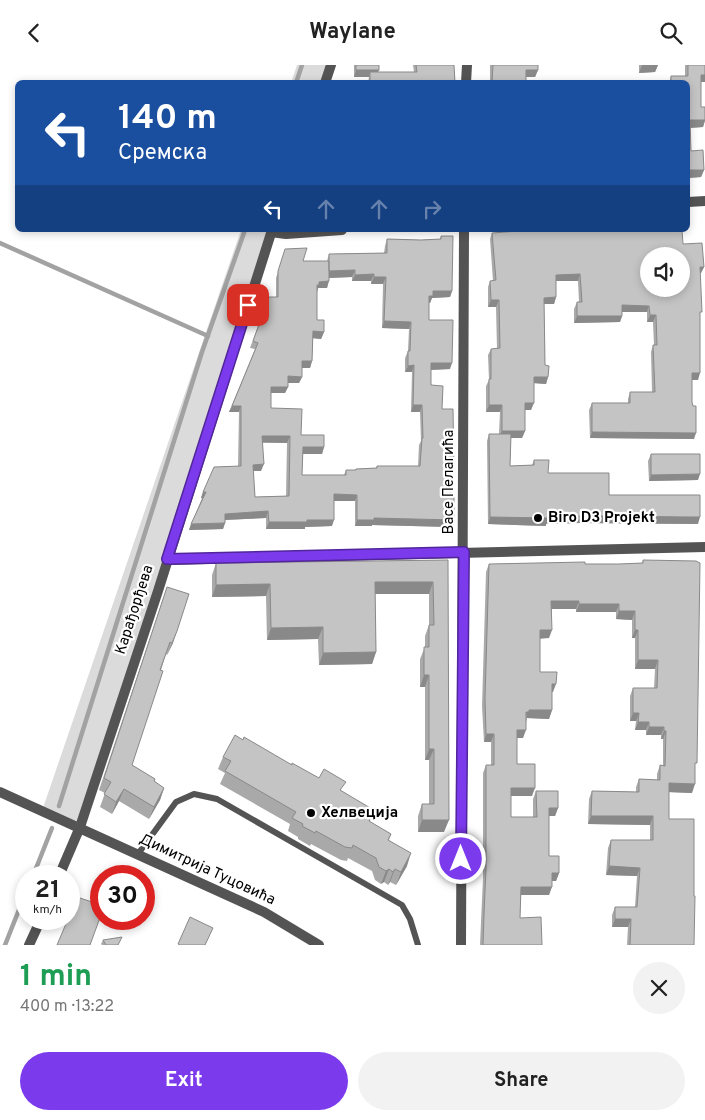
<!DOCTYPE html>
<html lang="en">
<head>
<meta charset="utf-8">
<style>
  :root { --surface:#fff; --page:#f2f2f2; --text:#222; --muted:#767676; --accent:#7c3aed }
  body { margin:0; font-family:Overpass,sans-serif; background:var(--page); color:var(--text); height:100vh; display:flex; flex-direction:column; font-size:19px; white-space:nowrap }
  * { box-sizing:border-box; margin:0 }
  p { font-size:16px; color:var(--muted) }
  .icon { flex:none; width:28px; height:28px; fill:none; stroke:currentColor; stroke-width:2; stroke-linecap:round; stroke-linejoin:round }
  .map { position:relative; height:880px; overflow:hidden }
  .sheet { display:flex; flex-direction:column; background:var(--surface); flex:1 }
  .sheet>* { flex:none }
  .top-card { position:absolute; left:15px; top:15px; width:675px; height:152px; border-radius:8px; box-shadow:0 2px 8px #0003; background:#1a4fa0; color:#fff; overflow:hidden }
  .fabs { position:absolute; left:640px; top:182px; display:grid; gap:10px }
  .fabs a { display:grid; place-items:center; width:50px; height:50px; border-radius:50%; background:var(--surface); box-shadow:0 2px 8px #0003; font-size:25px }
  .speed { position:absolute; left:15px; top:800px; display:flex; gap:10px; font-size:25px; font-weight:700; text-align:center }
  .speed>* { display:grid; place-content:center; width:65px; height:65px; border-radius:50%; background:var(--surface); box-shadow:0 2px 8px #0003; line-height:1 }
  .speed small { font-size:12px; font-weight:400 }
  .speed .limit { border:8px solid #d22; background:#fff; color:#111 }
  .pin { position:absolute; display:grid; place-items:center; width:42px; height:42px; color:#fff; margin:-21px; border-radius:10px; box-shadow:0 2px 8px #0006 }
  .me { position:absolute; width:55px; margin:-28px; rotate:0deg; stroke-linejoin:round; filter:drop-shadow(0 0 4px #0008) }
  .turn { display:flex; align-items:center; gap:18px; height:105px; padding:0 20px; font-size:22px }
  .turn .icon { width:65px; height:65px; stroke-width:2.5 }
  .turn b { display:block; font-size:35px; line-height:42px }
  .lanes { display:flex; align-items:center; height:48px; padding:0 20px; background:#0003; justify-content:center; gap:25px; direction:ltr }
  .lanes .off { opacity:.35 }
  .round { display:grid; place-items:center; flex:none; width:52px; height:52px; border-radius:26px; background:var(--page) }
  .overview { display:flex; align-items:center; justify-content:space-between; height:85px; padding:0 20px }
  h1 { font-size:30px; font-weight:700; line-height:38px; color:#1e9e55 }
  .primary-button { display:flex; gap:10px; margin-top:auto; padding:10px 20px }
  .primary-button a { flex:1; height:58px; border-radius:30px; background:var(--accent); color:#fff; font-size:20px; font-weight:700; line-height:58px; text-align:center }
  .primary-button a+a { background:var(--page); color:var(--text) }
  header { display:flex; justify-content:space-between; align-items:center; height:65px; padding:0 20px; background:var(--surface); font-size:22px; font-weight:700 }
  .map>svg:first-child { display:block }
  .green { fill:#dbdbdb }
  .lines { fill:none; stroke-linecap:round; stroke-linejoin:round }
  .stream { stroke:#a2a2a2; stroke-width:4.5 }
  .service { stroke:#545454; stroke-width:6 }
  .minor { stroke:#545454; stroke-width:10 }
  .tertiary { stroke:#545454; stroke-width:10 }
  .wall { fill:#a9a9a9; fill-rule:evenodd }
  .shaded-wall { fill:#898989 }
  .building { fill:#c4c4c4; stroke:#898989; fill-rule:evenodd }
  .route-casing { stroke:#51269a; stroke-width:12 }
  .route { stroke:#7c3aed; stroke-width:9 }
  .poi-dot { fill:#000; stroke:#fff; stroke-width:2 }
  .labels { text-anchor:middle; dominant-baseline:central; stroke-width:4.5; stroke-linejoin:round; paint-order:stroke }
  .street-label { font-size:15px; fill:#000; stroke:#fff }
  .poi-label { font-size:15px; font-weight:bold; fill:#000; stroke:#fff; text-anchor:start }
</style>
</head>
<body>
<header><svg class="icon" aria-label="back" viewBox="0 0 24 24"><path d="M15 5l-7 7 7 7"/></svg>Waylane<svg class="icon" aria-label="search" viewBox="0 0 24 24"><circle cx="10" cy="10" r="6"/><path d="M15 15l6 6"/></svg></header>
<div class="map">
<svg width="705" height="880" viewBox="0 0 705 880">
  <rect width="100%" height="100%" fill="#fff"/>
  <!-- green -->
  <g class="green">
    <polygon points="297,0 328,0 322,17 291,18"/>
    <polygon points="241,165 271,165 78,757 43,743"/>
  </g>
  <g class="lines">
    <!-- stream -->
    <g class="stream">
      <polyline points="296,18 302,0"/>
      <polyline points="0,178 208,271"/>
      <polyline points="59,741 202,287 245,165"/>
      <polyline points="33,811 52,763"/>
      <polyline points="5,880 26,827"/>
    </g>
    <!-- service -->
    <polyline class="service" points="138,789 176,737 194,729 217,734 402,840 410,854 418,880"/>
    <!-- minor -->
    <g class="minor">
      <polyline points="325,18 331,0"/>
      <polyline points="466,18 467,0"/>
      <polyline points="688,137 705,136"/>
      <polyline points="271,167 286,169 342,165"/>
      <polyline points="167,495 705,482"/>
      <polyline points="59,811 80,762 158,526 272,165"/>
      <polyline points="29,880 41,854"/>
      <polyline points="461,880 464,165"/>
    </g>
    <!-- tertiary -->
    <polyline class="tertiary" points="0,727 264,847 319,880"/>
  </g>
  <!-- wall -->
  <g class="wall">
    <polygon points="354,0 379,0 378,7 414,7 413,0 454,0 455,18 368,18 369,12 354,12"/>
    <polygon points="490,0 538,0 538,5 535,12 526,12 526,18 490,18"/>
    <polygon points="639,0 658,0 655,7 639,8"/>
    <polygon points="685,0 705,0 705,17 701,17 701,42 705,42 705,56 703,62 690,63 691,86 704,105 701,112 688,113 688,18 669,18 671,11 685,11"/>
    <polygon points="492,168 683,179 704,202 701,208 700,208 700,252 698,315 692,315 692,337 694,374 590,373 589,345 592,338 628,338 628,334 630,327 652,327 651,287 653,280 654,280 653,257 647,257 647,247 622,247 622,251 620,257 574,258 574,244 577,237 579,237 578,216 556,216 556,232 554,239 544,239 545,300 548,312 546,319 534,318 531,345 525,345 525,366 522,373 511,373 510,401 532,400 534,395 548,408 609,430 698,459 580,458 546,459 546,461 488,459 487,376 489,369 499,369 500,347 486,347 486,321 489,315 488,290 491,284 497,284 496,242 488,242 488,222 490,216 493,216 490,174"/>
    <path d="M441,171L452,226L450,232L432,233L430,238H429V255L450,304L431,305V320L442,344L454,408L451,414H450L451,462L372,460V461H355V436H334L332,461L305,462V464H266V453L225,455V458L223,464L189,465L202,433H201L203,427L238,401L239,347H229L255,284L250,283L269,232H276V213L283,191L303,196H327L329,189L384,188L385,181L387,174L421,175L440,174ZM352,212V216H371V219H383L382,263L409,264L408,286L405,293V307H412L411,347H420L421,376L419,380L418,401H377L376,403L356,404L355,405H346L344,410H302L303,389H322L324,382L301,370L271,343V328H285L288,322V318H299L302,312V303H310L312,296L313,273L321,274L324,267L317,255V227L318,223H327L329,213ZM263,378H287L286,431L255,432L253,406H261Z"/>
    <polygon points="651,389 698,415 649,416 648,396"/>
    <polygon points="448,495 444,767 418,767 418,751 422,739 429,739 429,695 425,695 425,622 420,622 420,594 425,582 425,571 429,560 429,529 375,529 376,587 372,599 319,600 318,574 267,575 266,531 212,532 212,510 216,498"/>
    <polygon points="643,495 695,703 692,728 669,727 669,754 694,880 627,880 628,862 612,862 612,850 615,842 635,842 637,811 606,810 608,783 611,775 650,775 650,760 588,759 589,734 592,726 636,727 636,722 639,714 657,715 657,709 660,700 663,700 663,674 661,674 661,670 646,670 646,665 635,665 636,656 630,656 630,631 633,623 654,623 655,604 635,604 635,573 632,573 632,555 616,554 616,547 576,547 576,544 552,544 549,573 540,573 540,607 553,627 552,627 552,645 549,654 527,653 523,673 517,673 517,699 532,731 511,731 511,752 533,752 533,734 536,726 558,743 555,751 549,751 549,791 559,808 556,816 552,816 549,830 521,830 520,853 542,880 480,880 481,857 483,813 483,708 486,700 491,700 491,677 484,677 482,641 486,507 489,499 619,499 642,498"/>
    <polygon points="167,522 173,578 167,590 166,589 132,700 155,714 154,717 164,723 160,735 149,754 119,736 112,749 100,742 105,728 99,725"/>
    <polygon points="223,692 292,700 342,726 371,747 370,757 391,769 389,775 407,801 396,820 390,817 388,820 384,817 381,819 375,815 372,806 348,793 347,796 341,795 311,779 310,781 298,774 298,772 288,766 290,759 220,719 225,708 218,704"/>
    <polygon points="103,875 119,880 102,880 101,879"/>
  </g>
  <!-- shaded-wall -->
  <g class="shaded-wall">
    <polygon points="642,0 658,0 655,7 639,8"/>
    <polygon points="356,5 379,5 376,12 370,7 369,12 354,12"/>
    <polygon points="526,5 538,5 535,12 523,12"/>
    <polygon points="701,10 705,10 705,17 699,17"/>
    <polygon points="690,55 705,55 703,62 688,63"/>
    <polygon points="688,105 704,105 701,112 688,113"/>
    <polygon points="700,202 704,202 701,208 697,209"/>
    <polygon points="355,205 352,212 327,213 329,206"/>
    <polygon points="374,209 371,216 352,216 355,210"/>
    <polygon points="580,209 578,216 554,216 556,210"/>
    <polygon points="374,212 386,212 383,219 371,219"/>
    <polygon points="329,216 327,223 318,223 317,227 317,220 319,217"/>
    <polygon points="433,226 452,226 450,232 432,233 430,238 427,238 429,231"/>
    <polygon points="556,232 554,239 542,239 544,233"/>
    <polygon points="491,235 499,235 496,242 488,242"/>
    <polygon points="622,240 649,241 647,247 619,247"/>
    <polygon points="650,250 656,250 653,257 647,257"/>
    <polygon points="577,251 622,251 620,257 574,258"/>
    <polygon points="384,256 411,257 409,264 382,263"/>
    <polygon points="313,266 324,267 321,274 311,273"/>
    <polygon points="302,296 312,296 310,303 299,303"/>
    <polygon points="431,298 452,298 450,304 428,305"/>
    <polygon points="414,300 412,307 405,307 408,301"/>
    <polygon points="692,308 700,308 698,315 689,315"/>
    <polygon points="288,311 302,312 299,318 285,318"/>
    <polygon points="534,312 548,312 546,319 532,318"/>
    <polygon points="271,322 288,322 285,328 268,328"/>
    <polygon points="525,338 534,338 531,345 523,345"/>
    <polygon points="413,340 422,340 420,347 411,347"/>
    <polygon points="489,340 502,340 500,347 486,347"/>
    <polygon points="232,341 241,341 239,347 229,347"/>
    <polygon points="502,366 525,366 522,373 499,373"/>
    <polygon points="592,367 696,368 694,374 590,373"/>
    <polygon points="262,371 290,371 287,378 260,377"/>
    <polygon points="303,382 324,382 322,389 300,389"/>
    <polygon points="264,399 261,406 251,406 253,400"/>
    <polygon points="450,408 454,408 451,414 447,414"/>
    <polygon points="700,409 698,415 649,416 651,410"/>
    <polygon points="203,427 206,427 203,433 201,433"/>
    <polygon points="334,429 357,430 355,436 332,436"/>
    <polygon points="268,446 266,453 223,455 225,449"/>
    <polygon points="583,451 700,452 698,459 580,458 546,459 546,461 488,459 490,452"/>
    <polygon points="374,453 454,455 451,462 372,460 372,461 355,461 357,455"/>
    <polygon points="307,455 334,455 332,461 305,462 305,464 266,464 269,457"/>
    <polygon points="225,458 223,464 189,465 191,459"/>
    <polygon points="375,517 433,517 429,529 371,529"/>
    <polygon points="270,519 266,531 212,532 216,520"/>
    <polygon points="551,536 579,536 576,544 548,544"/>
    <polygon points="579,539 619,539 616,547 576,547"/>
    <polygon points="619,546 635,546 632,555 616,554"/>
    <polygon points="323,562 318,574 267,575 271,563"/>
    <polygon points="540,565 552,565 549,573 537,574"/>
    <polygon points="635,565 638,565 635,573 632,573"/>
    <polygon points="177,566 173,578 167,590"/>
    <polygon points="376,587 372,599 319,600 323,588"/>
    <polygon points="638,595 658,595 655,604 635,604"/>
    <polygon points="424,610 429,610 425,622 420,622"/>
    <polygon points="552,619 556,619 553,627 549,627"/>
    <polygon points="529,645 552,645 549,654 527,653 526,647"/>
    <polygon points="633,648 639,648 636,656 630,656"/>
    <polygon points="638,657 649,657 646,665 635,665"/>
    <polygon points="649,662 664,662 661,670 646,670"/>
    <polygon points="517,665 526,665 523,673 514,673"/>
    <polygon points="664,666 666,666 663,674 661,674"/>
    <polygon points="486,669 494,669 491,677 484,677"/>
    <polygon points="429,684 434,684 429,695 425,695"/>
    <polygon points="669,718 695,719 692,728 666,727"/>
    <polygon points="164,723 160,735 149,754 154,742"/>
    <polygon points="511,723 535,723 532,731 508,731"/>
    <polygon points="124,724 119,736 112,749 116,737"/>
    <polygon points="549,743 558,743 555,751 546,751"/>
    <polygon points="591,751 653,751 650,760 588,759"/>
    <polygon points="422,755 449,755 444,767 418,767"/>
    <polygon points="411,788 407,801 396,820 401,807"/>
    <polygon points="609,801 640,803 637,811 606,810"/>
    <polygon points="389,804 384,817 381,819 386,806"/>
    <polygon points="395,804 390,817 388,820 393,807"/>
    <polygon points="552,808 559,808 556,816 549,816"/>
    <polygon points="521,822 552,822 549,830 518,830"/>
    <polygon points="615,854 631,854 628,862 612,862"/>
  </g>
  <!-- building -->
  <g class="building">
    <rect x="356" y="0" width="23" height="5"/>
    <polygon points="416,0 454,0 455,18 370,18 370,7 417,7"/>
    <polygon points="493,0 538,0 538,5 526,5 526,18 492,18"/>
    <polygon points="688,0 705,0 705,10 701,10 701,42 705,42 705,55 690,55 691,86 703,85 704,105 688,105 688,18 671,18 671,11 688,11"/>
    <path d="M532,165H682L683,179L702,178L704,202H700L702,247H700V308H692V337L693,341H696V368L592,367V338H630V327H655L653,280H657L656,250H650L649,241L622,240V251H577V237H582L580,209L556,210V232L544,233L545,300L549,301L548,312H534V338H525V366H502V340H489V314H491V284L500,283L499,235H491L490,216L496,215L492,168ZM649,191H681V224H649Z"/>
    <path d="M441,171H453L452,226H433V231H429V255H453L452,298H431V320L443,321L442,344H453L454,408H450V432H454V455L374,453V455H357V430L334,429V455H307V457H269L268,446L225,449V458L191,459L206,427H203L214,402L241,401V341H232L258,278L253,276L269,232H278V206L285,184L307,183L303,196H329V216L319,217V220H317V255H324V267L313,266L312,296H302V312L288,311V322H271V343L302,344L301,370H324V382H303L302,410H346V405H356V404L377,403V401H420L422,373H423L422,340H413L414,300L408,301V286H410L411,257L384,256L386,212H374V209L355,210V205L329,206V189L387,188V174L421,175L441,174ZM262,371H290L289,431L255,432L253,400L264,399Z"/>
    <polygon points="489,369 511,369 510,401 534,400 534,395 549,395 548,408 609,408 609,430 700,430 700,452 583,451 548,452 548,453 490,452"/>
    <polygon points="651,389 700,389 700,409 651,410"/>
    <polygon points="448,495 449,755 422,755 422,739 434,739 434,684 429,684 429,610 424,610 424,582 429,582 429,560 434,560 433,517 375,517 376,587 323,588 323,562 271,563 270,519 216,520 216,498"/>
    <polygon points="643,495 696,496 700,498 697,698 695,698 695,719 669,718 669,754 694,754 694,831 695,831 694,880 630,880 631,854 615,854 615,842 637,842 640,803 609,801 611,775 653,775 653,751 591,751 592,726 639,727 639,714 660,715 660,700 665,701 666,666 664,666 664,662 649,662 649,657 638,657 639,648 633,648 633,623 657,623 658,595 638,595 638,565 635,565 635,546 619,546 619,539 579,539 579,536 551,536 552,565 540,565 540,607 557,607 556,619 552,619 552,645 529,645 529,647 526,647 526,665 517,665 517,699 535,699 535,723 511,723 511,752 537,752 536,726 558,726 558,743 549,743 549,791 559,791 559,808 552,808 552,822 521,822 520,853 541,852 542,880 483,880 484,849 486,804 486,700 494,700 494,669 486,669 485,633 489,499 585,497 585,499 619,499 643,498"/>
    <polygon points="167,522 189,529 177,566 172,578 170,577 160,605 163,606 132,700 155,714 154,716 164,723 154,742 124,724 116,737 104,729 111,717 104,713"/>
    <polygon points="235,670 243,675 244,672 292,700 292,698 319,713 324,704 346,717 340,725 372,744 371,747 373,748 369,756 391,769 388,775 411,788 401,807 395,804 393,807 389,804 386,806 379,802 376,793 353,780 352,783 345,782 316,766 315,768 302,761 303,759 292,753 296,747 225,706 231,696 223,692"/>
    <polygon points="77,832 98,839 96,844 101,847 101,850 90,880 57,880 68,854 69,854 69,852"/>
    <polygon points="190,852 213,863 205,880 180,880 178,879"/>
    <polygon points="122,872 118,880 106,880 103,875"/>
  </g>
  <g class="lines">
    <defs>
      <polyline id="route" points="248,240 167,494 464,487 461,794"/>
    </defs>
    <!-- route casing -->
    <use href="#route" class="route-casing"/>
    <!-- route -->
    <use href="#route" class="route"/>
  </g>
  <!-- markers -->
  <g class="poi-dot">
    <circle cx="538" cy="453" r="5"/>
    <circle cx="311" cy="748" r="5"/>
  </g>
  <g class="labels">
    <!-- street labels -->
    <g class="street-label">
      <text transform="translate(449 417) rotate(-90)">Васе Пелагића</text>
      <text transform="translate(135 545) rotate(-72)">Карађорђева</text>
      <text transform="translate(207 805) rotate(25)">Димитрија Туцовића</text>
    </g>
    <!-- poi labels -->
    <g class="poi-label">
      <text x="548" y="453">Biro D3 Projekt</text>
      <text x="321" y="748">Хелвеција</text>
    </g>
  </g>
</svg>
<div class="fabs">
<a><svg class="icon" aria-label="sound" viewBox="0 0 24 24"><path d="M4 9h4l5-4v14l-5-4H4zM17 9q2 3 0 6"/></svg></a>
</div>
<div class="speed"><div>21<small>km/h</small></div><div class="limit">30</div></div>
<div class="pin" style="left:248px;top:240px;background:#d93025"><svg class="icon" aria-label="arrive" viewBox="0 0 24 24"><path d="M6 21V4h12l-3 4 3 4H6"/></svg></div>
<svg class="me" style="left:461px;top:794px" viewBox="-20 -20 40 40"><circle r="17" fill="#7c3aed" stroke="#fff" stroke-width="3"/><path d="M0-11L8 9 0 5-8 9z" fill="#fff"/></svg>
<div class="top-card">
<div class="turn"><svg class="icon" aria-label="left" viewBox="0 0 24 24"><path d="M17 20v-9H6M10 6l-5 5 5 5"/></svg><div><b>140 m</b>Сремска</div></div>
<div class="lanes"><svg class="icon" aria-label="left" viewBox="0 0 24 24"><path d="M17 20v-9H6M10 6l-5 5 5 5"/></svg><svg class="icon off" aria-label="ahead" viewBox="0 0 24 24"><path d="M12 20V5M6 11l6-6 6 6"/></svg><svg class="icon off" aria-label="ahead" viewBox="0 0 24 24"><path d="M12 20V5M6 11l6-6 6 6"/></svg><svg class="icon off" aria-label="right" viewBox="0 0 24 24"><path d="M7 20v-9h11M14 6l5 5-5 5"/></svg></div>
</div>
</div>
<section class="sheet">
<div class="overview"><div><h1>1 min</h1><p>400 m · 13:22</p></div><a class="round"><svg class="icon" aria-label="close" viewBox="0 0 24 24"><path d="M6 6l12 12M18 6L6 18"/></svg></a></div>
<div class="primary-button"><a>Exit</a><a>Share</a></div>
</section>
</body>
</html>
